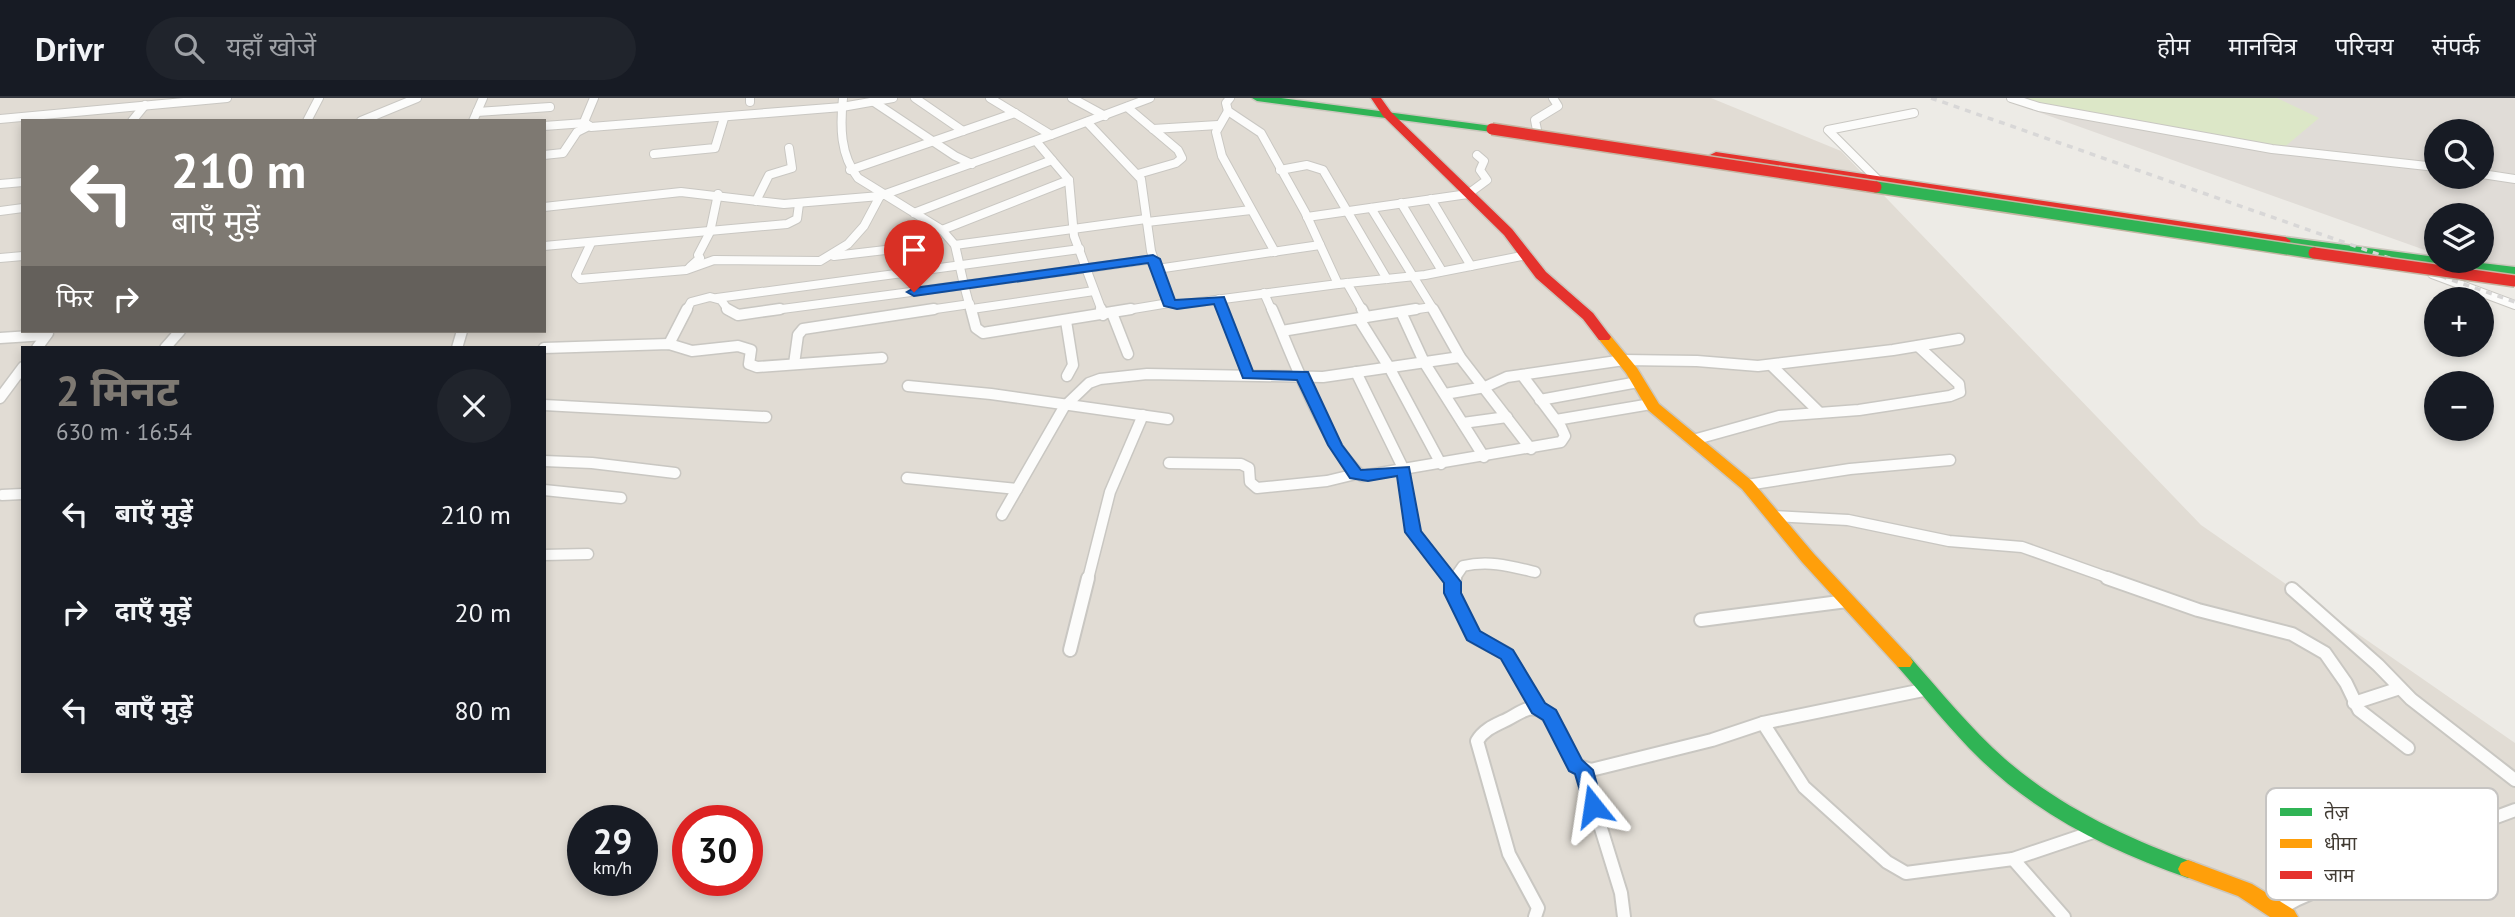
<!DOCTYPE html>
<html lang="hi">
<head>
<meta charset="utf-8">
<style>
  :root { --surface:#171b24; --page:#20242c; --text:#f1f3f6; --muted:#9ea1a6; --line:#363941; --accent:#7e7972 }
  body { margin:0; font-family:"PT Sans","Noto Sans Devanagari",sans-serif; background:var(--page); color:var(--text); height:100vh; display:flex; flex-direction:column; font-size:26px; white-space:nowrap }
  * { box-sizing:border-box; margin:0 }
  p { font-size:23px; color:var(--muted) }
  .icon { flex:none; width:38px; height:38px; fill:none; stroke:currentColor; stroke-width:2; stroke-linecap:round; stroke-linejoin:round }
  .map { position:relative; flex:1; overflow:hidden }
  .details { position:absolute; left:21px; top:248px; width:525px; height:427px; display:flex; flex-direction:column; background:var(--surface); border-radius:0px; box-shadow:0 4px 10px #0003 }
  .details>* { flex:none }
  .top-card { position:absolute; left:21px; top:21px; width:525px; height:214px; border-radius:0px; box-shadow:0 4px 10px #0003; background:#7e7972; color:#fff; overflow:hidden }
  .tools { position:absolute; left:2424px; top:21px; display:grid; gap:14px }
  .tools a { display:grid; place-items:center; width:70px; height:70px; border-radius:50%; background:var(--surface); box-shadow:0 4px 10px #0003; font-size:35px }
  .speed { position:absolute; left:567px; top:707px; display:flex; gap:14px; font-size:35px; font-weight:700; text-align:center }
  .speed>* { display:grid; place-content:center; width:91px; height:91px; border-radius:50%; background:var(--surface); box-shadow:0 4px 10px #0003; line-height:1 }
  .speed small { font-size:18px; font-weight:400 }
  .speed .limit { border:10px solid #d22; background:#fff; color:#111 }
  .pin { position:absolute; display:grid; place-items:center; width:60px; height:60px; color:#fff; margin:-72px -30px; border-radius:50% 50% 50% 0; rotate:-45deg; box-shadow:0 0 7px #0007 }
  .pin .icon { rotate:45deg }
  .me { position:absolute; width:77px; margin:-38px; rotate:345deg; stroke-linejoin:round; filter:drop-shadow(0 0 5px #0008) }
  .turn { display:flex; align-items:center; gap:24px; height:147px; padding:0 35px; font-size:32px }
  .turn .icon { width:91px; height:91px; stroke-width:2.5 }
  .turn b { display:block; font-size:49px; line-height:60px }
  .then { display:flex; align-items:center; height:66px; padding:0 35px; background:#0003; gap:14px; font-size:26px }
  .round { display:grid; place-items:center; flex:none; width:74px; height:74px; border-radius:37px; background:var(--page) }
  .summary { display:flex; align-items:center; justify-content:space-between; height:119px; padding:0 35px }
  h1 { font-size:42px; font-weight:700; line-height:52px; color:var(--accent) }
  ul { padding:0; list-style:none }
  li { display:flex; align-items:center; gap:21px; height:98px; padding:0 35px }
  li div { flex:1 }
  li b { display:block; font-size:26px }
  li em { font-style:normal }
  header { display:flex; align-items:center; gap:42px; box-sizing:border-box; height:98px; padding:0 35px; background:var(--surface); border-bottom:2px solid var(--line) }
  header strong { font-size:33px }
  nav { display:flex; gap:38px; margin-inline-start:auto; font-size:24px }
  .search { width:490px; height:63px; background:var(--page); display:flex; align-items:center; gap:18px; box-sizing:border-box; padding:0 24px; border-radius:38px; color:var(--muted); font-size:26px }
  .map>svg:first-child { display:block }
  .residential { fill:#e1dcd4; fill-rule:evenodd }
  .industrial { fill:#e0dcd7; fill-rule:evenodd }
  .green { fill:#dce7c7 }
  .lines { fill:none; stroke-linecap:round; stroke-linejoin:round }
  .street-far2-casing { stroke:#c9c7c2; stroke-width:10 }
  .street-far1-casing { stroke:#c9c7c2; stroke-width:13 }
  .street-casing { stroke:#c9c7c2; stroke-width:16 }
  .fast-casing { stroke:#ccc7be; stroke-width:3 }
  .slow-casing { stroke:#ccc7be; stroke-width:3 }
  .jam-casing { stroke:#ccc7be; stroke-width:3 }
  .street-far2 { stroke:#fcfcfb; stroke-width:8 }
  .street-far1 { stroke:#fcfcfb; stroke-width:10 }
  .street { stroke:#fcfcfb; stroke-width:12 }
  .fast { fill:#30b455; fill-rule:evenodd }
  .slow { fill:#ff9f0a; fill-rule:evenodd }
  .jam { fill:#e5322d; fill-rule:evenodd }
  .rail { stroke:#d8d7d7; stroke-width:3.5; stroke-dasharray:6 6; stroke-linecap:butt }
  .fast-bridge-casing { stroke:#c4b6a3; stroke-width:14; stroke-linecap:butt }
  .jam-bridge-casing { stroke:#c4b6a3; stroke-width:14; stroke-linecap:butt }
  .fast-bridge { stroke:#30b455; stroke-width:11 }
  .jam-bridge { stroke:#e5322d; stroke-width:11 }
  .route { fill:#1a73e8; stroke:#114b97; stroke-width:2 }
  .key { fill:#fff; stroke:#c6c4c2; stroke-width:2 }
  .key-label { font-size:19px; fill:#423c34 }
</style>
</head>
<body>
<header>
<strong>Drivr</strong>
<div class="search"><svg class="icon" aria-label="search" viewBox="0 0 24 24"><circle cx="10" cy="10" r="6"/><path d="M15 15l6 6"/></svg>यहाँ खोजें</div>
<nav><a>होम</a><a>मानचित्र</a><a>परिचय</a><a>संपर्क</a></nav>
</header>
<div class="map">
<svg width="2515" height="819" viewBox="0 0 2515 819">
  <rect width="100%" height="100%" fill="#edebe6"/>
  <!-- residential -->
  <path class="residential" d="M0,0H1711L1841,53L2201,427L2515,645V819H0ZM23,23H544V233H23ZM23,250H544V674H23ZM583,723H642V782H583ZM688,723H747V782H688Z"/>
  <!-- industrial -->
  <path class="industrial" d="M2009,0H2515V171L2462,163H2482V117H2436V156L2010,4ZM2436,33H2482V79H2436Z"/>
  <!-- green -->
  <polygon class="green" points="2018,0 2277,0 2319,20 2276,56 2052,15"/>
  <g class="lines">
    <defs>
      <g id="street-far2">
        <polyline points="594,0 584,24 591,29 842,9 893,0"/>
        <polyline points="750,0 750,4"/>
        <path d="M843,0C840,28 840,57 858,80L942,132L955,147L964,187L1153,161"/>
        <polyline points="915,0 963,33"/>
        <polyline points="990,0 1051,37 1150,0"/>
        <polyline points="1072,0 1105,18"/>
        <polyline points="1230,0 1226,5 1228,13 1261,35 1305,114 1338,186 1425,177 1527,157"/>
        <polyline points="2011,0 2039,9 2272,51 2436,69"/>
        <polyline points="874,4 955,58 972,66"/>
        <polyline points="1127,9 1178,52 1182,60 1176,65 1138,76"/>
        <polyline points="1228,13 1216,34 1222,58 1275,154"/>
        <polyline points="477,14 550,9"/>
        <polyline points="0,21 227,0"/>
        <polyline points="132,23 145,7"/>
        <polyline points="307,23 319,0"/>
        <polyline points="361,23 417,0"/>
        <polyline points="473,23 483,0"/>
        <polyline points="1087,24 1141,81 1151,153 1169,205 1177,207 1338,186"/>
        <polyline points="544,28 585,25"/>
        <polyline points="1153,31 1218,27"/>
        <polyline points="1537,32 1535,22 1558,8 1553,0"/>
        <polyline points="654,56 715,50 724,20"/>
        <polyline points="544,57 563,55 577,34 589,28"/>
        <polyline points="850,72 1015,15"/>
        <polyline points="1280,72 1307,67 1323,72 1387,181"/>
        <polyline points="2482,76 2515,81"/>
        <polyline points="1877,81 1828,32 1914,15"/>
        <polyline points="1069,82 1074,138 1102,213"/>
        <polyline points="0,86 23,84"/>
        <polyline points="1431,101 1471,168"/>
        <polyline points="756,103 769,77 792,70 789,50"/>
        <polyline points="1401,105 1442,173"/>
        <polyline points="544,109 681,94 784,106 880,98 1051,37"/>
        <polyline points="1371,110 1432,209"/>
        <polyline points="0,113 23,110"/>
        <polyline points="914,115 1052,62 1036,43"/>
        <polyline points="1307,119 1468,96 1487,82 1480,72 1484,63 1477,57"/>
        <polyline points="1147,124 1251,112"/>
        <polyline points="942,132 1069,82 1052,62"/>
        <polyline points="591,145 576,177 580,181 686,172 714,162 820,163 848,146 864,128 880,98"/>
        <polyline points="955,147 1146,121"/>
        <polyline points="544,148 787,126 797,121 799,106"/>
        <polyline points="834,158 911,149 922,172"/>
        <polyline points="0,160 23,158"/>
        <polyline points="690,169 700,160 698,157 710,134 718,96"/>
        <polyline points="1157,171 1320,147"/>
        <polyline points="2432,176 2515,207"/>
        <polyline points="1347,185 1363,213"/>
        <polyline points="1264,195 1272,213"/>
        <polyline points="717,200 1080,151"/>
        <polyline points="1219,201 1224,213"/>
        <polyline points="972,211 1094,193"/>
        <polyline points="686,213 691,204 710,199 721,202 729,213"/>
        <polyline points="767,213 964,187 971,213"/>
        <polyline points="922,213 970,206"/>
        <polyline points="1121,213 1169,205"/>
        <polyline points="1404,213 1432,209 1434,213"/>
      </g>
      <g id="street-far1">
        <polyline points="727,211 738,217 780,211"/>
        <polyline points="971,211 976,230 983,235 1131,211"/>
        <polyline points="1101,211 1103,217"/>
        <polyline points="1223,211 1248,277"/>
        <path d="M1272,211C1293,259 1323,345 1362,378L1561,344L1565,338L1561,329L1522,277"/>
        <polyline points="1433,211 1460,259 1531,351"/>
        <polyline points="1401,214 1424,264 1484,359"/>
        <polyline points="1112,215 1128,256"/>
        <polyline points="1366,219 1416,211"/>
        <polyline points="1359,221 1389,269 1441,366"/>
        <polyline points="1066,223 1073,267 1067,278"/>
        <polyline points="1282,233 1366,219 1362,211"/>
        <polyline points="0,240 46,237"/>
        <polyline points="669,246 687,211"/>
        <polyline points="37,250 48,235"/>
        <polyline points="165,250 180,233"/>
        <polyline points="457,250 462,233"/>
        <polyline points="544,250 669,246 692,253 738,248 751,252 749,266 757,269 882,260"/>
        <polyline points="794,266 798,237 803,231 934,211"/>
        <polyline points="1771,267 1819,314"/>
        <polyline points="1356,274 1404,372 1413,434 1450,481"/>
        <polyline points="908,288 991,296 1168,321"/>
        <polyline points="1445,296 1485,289 1507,279 1624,262 1697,263 1758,268 1893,252 1959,241"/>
        <polyline points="0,300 23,269"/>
        <polyline points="1540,302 1638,284"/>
        <polyline points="544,307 766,319"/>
        <polyline points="1556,322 1651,306"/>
        <polyline points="1463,325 1507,319"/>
        <polyline points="1693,342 1779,318 1859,312 1950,298 1960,294 1959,286 1918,248"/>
        <polyline points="544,363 592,365 675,375"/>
        <polyline points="1169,365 1241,366 1249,370 1250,384 1257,390 1327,383 1356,376"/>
        <polyline points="907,380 1017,391"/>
        <polyline points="1747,387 1850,371 1950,362"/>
        <polyline points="544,392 621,400"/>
        <polyline points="2,397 23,396"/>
        <polyline points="1002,417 1064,309 1089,285 1100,281 1147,276 1323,279 1460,259"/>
        <polyline points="1771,418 1848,422 1949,443 2022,449 2112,481"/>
        <polyline points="544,457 588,456"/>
        <polyline points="1088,481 1110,394 1143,317"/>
        <path d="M1454,481L1463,468C1489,462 1510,468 1535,474"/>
      </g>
      <g id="street">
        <polyline points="1449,480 1452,484"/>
        <polyline points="1455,480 1452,484 1453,495 1473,538 1507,556 1539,610"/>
        <polyline points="2107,480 2198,512 2292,536 2325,555 2346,585 2359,612 2408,650"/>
        <polyline points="2292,491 2378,567 2411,601 2515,682"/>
        <polyline points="1701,522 1847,503"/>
        <polyline points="1070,552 1088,480"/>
        <polyline points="2354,605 2400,590"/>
        <polyline points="1763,625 1804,689 1887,764 1906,775 2013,761 2096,733"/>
        <polyline points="1583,672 1621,795 1624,819"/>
        <polyline points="2013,761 2064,819"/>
        <path d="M2278,812C2329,780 2390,774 2448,763L2458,755L2472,728L2515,712"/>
        <path d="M1535,819L1538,810L1509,756L1477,643C1484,631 1496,627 1508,621C1514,618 1521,613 1528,611C1552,605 1568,651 1575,667L1591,672L1712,642L1763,625L1928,591"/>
      </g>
      <g id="fast">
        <polygon points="1252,0 1281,0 1492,28 1497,31 1492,34 1257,3"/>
        <polygon points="2285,139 2436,159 2436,163 2465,163 2515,169 2515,177 2281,146 2281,140"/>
        <path d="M1904,557L1910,559C1941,594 1970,630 2005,661C2060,709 2126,740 2195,765L2198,771L2195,777L2188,780C2111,753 2039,718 1980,661C1950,632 1925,599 1898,569L1895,564L1898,559Z"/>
      </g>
      <g id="slow">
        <polygon points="1604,235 1609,236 1637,270 1659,306 1752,383 1814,456 1910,559 1913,564 1910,569 1898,569 1802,464 1742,391 1648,312 1626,275 1597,239"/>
        <polygon points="2188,762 2252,786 2294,812 2298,819 2270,819 2238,798 2181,777 2178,771 2181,765"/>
      </g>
      <g id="jam">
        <polygon points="1371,0 1381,0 1391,14 1512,131 1546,174 1593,215 1611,239 1609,242 1599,242 1583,221 1536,180 1504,137 1383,18"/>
        <polygon points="1716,54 2285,139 2291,143 2285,147 1712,59 1710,57"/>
      </g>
    </defs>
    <!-- street-far2 casing -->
    <use href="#street-far2" class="street-far2-casing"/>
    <!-- street-far1 casing -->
    <use href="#street-far1" class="street-far1-casing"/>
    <!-- street casing -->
    <use href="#street" class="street-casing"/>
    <!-- fast casing -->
    <use href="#fast" class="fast-casing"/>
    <!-- slow casing -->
    <use href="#slow" class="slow-casing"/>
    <!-- jam casing -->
    <use href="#jam" class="jam-casing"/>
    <!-- street-far2 -->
    <use href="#street-far2" class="street-far2"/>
    <!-- street-far1 -->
    <use href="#street-far1" class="street-far1"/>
    <!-- street -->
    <use href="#street" class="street"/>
    <!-- fast -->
    <use href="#fast" class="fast"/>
    <!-- slow -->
    <use href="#slow" class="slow"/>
    <!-- jam -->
    <use href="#jam" class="jam"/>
    <!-- rail -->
    <polyline class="rail" points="1931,0 2515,204"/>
    <defs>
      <polyline id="fast-bridge" points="1876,89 2314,155"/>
      <g id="jam-bridge">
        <polyline points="1492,31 1876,89"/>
        <polyline points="2314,155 2515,183"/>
      </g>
    </defs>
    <!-- fast-bridge casing -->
    <use href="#fast-bridge" class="fast-bridge-casing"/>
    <!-- jam-bridge casing -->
    <use href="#jam-bridge" class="jam-bridge-casing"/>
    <!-- fast-bridge -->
    <use href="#fast-bridge" class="fast-bridge"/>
    <!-- jam-bridge -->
    <use href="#jam-bridge" class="jam-bridge"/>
  </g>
  <!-- route -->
  <polygon class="route" points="1153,157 1160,161 1175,202 1224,199 1253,273 1308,274 1342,347 1361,372 1409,369 1421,433 1461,484 1461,495 1480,533 1513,552 1545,605 1556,612 1582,662 1593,672 1603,708 1600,713 1593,716 1586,713 1575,676 1569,673 1543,622 1532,615 1501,561 1467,542 1444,495 1444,485 1405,434 1397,378 1368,383 1350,380 1328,347 1297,282 1243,280 1214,206 1177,211 1164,208 1148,165 914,198 907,194 914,190"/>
  <!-- legend -->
  <rect x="2266" y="690" width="232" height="112" rx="10" class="key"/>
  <rect x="2280" y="710" width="32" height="8" fill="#30b455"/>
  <rect x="2280" y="741" width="32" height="9" fill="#ff9f0a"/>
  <rect x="2280" y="773" width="32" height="8" fill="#e5322d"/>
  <g class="key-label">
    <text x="2324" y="721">तेज़</text>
    <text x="2324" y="752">धीमा</text>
    <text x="2324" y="784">जाम</text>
  </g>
</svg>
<div class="tools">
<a><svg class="icon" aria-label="search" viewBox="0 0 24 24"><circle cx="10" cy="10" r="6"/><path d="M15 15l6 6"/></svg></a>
<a><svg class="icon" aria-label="layers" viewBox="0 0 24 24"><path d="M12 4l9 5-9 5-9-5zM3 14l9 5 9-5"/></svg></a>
<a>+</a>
<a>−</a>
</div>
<div class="speed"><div>29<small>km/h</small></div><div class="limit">30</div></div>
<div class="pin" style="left:914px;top:194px;background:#d93025"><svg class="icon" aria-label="arrive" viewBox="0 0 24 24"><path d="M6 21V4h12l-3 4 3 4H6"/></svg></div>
<svg class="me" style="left:1593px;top:708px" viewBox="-20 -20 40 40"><path d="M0-17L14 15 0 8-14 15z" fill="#1a73e8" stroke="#fff" stroke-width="4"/></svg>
<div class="top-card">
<div class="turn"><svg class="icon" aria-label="left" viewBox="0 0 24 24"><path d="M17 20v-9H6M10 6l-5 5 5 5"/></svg><div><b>210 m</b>बाएँ मुड़ें</div></div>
<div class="then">फिर<svg class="icon" aria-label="right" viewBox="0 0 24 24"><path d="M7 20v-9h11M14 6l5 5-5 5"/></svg></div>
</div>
<section class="details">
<div class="summary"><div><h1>2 मिनट</h1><p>630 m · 16:54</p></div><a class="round"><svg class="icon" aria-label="close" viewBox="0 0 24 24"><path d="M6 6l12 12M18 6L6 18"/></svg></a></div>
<ul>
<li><svg class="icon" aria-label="left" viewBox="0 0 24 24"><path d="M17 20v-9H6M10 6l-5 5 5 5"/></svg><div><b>बाएँ मुड़ें</b></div><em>210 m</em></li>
<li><svg class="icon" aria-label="right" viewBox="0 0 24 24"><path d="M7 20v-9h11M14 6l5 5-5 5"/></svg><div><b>दाएँ मुड़ें</b></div><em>20 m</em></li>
<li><svg class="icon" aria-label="left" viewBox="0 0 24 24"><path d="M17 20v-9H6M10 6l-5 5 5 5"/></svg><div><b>बाएँ मुड़ें</b></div><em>80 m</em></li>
</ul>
</section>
</div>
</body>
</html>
